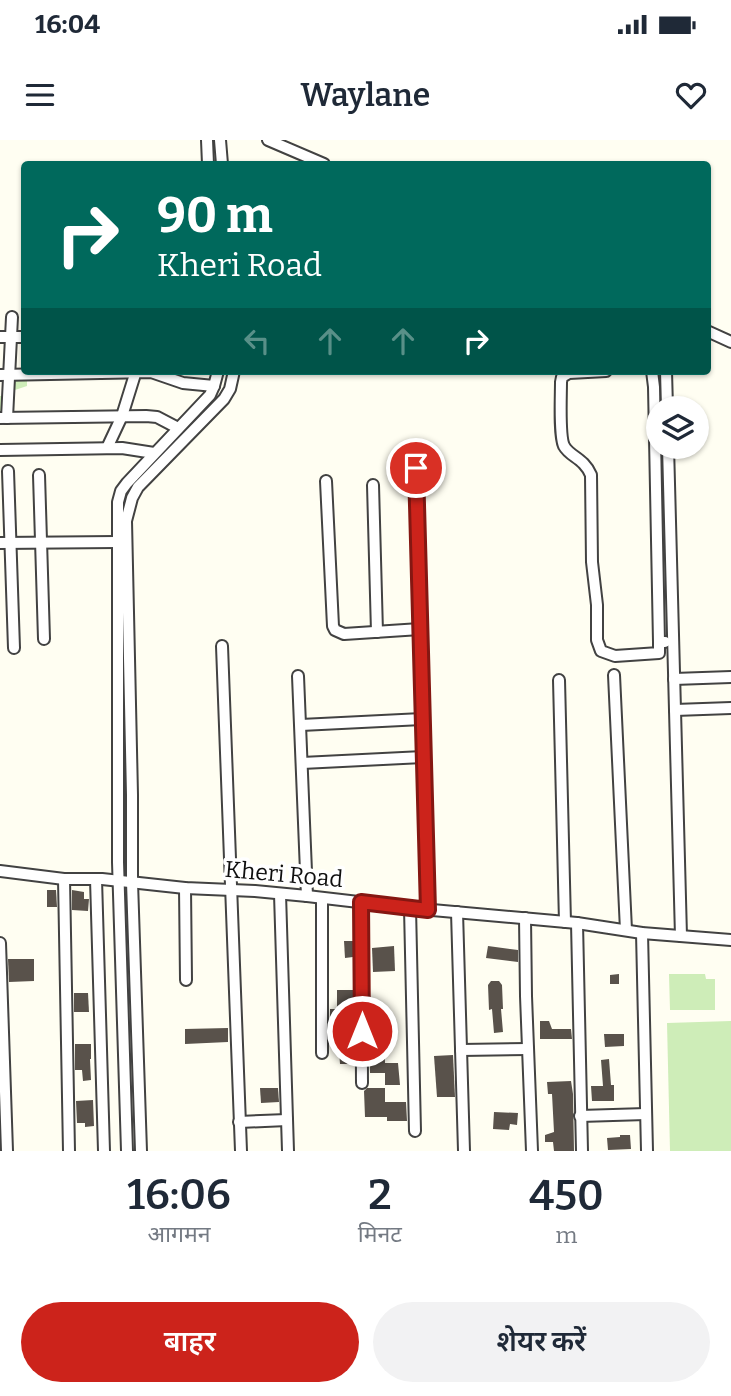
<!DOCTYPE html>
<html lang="hi">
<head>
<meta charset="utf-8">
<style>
  :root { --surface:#fff; --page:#f2f2f3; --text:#1f2937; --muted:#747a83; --accent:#cc231b }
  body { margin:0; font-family:Bitter,"Noto Sans Devanagari",serif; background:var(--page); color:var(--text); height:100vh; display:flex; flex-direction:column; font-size:26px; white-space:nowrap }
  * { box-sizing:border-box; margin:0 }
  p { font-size:23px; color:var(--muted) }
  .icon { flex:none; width:38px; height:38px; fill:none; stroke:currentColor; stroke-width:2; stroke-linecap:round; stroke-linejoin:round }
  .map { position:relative; height:1011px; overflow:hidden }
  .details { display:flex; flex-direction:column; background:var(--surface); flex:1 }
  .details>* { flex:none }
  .guide { position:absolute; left:21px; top:21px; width:690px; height:214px; border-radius:7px; box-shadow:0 2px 5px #0004; background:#00695c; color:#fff; overflow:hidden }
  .controls { position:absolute; left:646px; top:256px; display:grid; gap:14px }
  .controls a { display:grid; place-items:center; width:63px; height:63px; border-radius:50%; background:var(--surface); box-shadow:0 2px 5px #0004; font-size:35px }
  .pin { position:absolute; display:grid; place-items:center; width:60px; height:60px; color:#fff; margin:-30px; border:4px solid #fff; border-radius:50%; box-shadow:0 2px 7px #0007 }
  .me { position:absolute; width:77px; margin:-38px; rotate:0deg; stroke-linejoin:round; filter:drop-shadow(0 0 5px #0008) }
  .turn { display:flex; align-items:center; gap:24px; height:147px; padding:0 21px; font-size:32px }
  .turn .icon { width:91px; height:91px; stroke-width:2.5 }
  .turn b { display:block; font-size:49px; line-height:60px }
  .lanes { display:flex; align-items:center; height:66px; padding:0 21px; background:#0003; justify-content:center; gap:35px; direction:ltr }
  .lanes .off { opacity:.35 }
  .eta { display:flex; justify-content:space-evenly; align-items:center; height:119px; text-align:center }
  .eta b { font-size:42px; font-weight:600; line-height:49px }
  .primary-button { display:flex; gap:14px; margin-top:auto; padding:14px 21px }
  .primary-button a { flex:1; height:80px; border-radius:42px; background:var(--accent); color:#fff; font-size:28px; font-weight:600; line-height:80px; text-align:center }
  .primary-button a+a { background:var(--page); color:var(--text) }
  .status { display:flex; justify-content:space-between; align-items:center; height:49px; padding:0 35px; background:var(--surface); direction:ltr }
  .status svg { height:19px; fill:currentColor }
  header { display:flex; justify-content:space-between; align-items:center; height:91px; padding:0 21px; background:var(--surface); font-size:32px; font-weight:600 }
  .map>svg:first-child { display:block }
  .green { fill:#ceedb8 }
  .building { fill:#59524b }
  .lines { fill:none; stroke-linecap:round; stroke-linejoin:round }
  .minor-casing { stroke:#424242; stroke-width:14 }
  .minor { stroke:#fff; stroke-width:10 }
  .route-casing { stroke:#851712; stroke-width:18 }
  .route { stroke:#cc231b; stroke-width:12 }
  .labels { text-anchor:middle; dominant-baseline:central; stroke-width:7; stroke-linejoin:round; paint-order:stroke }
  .street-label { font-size:23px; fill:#0f0f0f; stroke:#fff }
</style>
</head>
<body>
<div class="status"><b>16:04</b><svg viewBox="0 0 49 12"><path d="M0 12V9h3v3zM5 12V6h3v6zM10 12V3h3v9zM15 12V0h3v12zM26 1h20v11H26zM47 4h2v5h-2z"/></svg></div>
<header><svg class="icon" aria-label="menu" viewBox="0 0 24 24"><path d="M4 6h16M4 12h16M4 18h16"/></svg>Waylane<svg class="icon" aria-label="heart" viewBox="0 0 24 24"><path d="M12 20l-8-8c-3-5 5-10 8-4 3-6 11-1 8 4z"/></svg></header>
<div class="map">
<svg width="731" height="1011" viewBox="0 0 731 1011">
  <rect width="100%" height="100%" fill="#fffef2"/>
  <!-- green -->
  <g class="green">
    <polygon points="1,228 19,228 27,237 27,246 15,250 13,274 0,274 0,256 11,255 14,235 1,234"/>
    <polygon points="669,834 705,834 706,839 715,839 715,870 670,870"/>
    <polygon points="731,881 731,1011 670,1011 667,883"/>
  </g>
  <!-- building -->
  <g class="building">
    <polygon points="47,750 56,750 57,767 47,767"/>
    <polygon points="72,750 84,752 84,759 89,759 88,771 72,770"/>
    <polygon points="344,801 353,801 353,817 345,818"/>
    <polygon points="394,806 395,831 373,832 372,808"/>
    <polygon points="488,806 518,810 518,822 486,818"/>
    <polygon points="8,819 34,819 34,841 9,842"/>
    <polygon points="619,834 619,844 610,844 610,835"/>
    <polygon points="491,841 499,841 502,845 503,869 501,869 503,892 494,893 492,869 489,870 488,845"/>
    <polygon points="337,850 354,850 354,924 340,924 339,910 335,910 332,878 330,878 330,869 337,869"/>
    <polygon points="74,853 88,853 89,872 74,872"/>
    <polygon points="383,872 385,923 398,923 400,945 385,945 385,933 370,933 369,873"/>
    <polygon points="540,881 549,881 552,889 571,889 572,899 540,899"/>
    <polygon points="228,888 228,902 185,904 185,889"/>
    <polygon points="604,894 624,894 624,906 605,907"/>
    <polygon points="75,904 91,904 91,919 90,919 91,940 83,941 82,930 75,930"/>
    <polygon points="453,915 455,957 437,957 434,916"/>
    <polygon points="609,919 611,945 614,945 614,961 592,961 591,946 603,946 601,920"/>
    <polygon points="571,941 573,954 574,1011 554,1011 553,1002 545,1002 545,995 554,992 552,954 548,954 547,942"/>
    <polygon points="260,948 278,948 279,962 261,963"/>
    <polygon points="367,948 385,948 385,962 406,962 407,981 387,981 387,977 365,977 364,951"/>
    <polygon points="93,960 94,986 85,987 85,983 77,983 76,961"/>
    <polygon points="494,972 518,973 517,985 510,984 509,990 493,989"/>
    <polygon points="620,995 630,995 631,1009 608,1010 607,998 620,997"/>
  </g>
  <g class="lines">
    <defs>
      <g id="minor">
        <polyline points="207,0 208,24"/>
        <polyline points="220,0 222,24"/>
        <polyline points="268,0 324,24"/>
        <polyline points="707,191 731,202"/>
        <polyline points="0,197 24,197"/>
        <path d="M606,231L569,233L562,237L561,242C561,256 559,296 564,306C570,317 584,318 591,335L592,422L597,465V500L601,511L615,516L659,513V502"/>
        <polyline points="652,231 654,247 659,502 665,502"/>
        <polyline points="666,231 667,268"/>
        <polyline points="0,235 151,232 183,243 214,246"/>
        <polyline points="0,278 146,276 157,277 178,288"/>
        <polyline points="7,278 12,177"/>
        <polyline points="668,306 681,796"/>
        <polyline points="107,308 122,276 136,231"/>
        <polyline points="0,310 122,308 154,313"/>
        <polyline points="416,328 428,770"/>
        <polyline points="8,331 14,508"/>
        <polyline points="39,335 44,499"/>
        <polyline points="326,341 333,486 335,490 344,494 420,489"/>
        <polyline points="373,345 377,492"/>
        <polyline points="0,403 117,402"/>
        <polyline points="222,506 241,1011"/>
        <polyline points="614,535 626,790"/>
        <polyline points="298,536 307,756"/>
        <polyline points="674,539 731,537"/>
        <polyline points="559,540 565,782"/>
        <polyline points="675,570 731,568"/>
        <polyline points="301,585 422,579"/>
        <polyline points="302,623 423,617"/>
        <polyline points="0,731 64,739 102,739 185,748 255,751 307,756 410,768 577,783 642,793 731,800"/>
        <polyline points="64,739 69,1011"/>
        <polyline points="96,739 104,1011"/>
        <polyline points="185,748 186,840"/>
        <polyline points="280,754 288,1011"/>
        <polyline points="361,762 362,943"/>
        <polyline points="410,768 415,991"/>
        <polyline points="457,772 464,1011"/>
        <polyline points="525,778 526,856 532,1011"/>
        <polyline points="577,783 582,1011"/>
        <polyline points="642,793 647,1011"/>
        <polyline points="0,803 7,1011"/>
        <polyline points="461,910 528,909"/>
        <polyline points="322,913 322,758"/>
        <polyline points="580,976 646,974"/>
        <polyline points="239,982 287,980"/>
        <polyline points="127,1011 118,722 118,362 121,351 127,343 210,255 214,246 218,231"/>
        <polyline points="141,1011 132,742 132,655 126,381 132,358 138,347 224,259 230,249 234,231"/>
      </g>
    </defs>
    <!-- minor casing -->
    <use href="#minor" class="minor-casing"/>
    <!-- minor -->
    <use href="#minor" class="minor"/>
  </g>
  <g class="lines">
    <defs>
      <polyline id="route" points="362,891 361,762 428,770 416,328"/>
    </defs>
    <!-- route casing -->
    <use href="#route" class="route-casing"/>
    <!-- route -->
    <use href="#route" class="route"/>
  </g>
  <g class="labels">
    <!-- street labels -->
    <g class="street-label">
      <text transform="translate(284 734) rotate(5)">Kheri Road</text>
    </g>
  </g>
</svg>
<div class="controls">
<a><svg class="icon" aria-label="layers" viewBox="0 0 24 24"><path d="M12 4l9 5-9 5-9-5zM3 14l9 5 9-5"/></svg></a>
</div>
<div class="pin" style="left:416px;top:328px;background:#d93025"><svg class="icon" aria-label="arrive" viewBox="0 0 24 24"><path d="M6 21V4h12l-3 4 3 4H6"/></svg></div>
<svg class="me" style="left:362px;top:891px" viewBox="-20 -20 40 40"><circle r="17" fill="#cc231b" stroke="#fff" stroke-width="3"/><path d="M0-11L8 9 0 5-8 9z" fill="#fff"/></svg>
<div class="guide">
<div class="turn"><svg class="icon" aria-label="right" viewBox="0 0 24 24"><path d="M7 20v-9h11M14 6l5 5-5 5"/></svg><div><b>90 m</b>Kheri Road</div></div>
<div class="lanes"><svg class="icon off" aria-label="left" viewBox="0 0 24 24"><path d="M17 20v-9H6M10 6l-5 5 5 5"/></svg><svg class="icon off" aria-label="ahead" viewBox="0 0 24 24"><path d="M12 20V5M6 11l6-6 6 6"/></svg><svg class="icon off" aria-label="ahead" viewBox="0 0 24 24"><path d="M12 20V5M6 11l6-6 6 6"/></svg><svg class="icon" aria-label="right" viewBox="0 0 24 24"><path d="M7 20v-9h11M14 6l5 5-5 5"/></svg></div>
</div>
</div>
<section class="details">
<div class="eta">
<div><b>16:06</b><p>आगमन</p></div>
<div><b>2</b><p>मिनट</p></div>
<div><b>450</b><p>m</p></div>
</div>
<div class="primary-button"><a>बाहर</a><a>शेयर करें</a></div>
</section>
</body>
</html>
